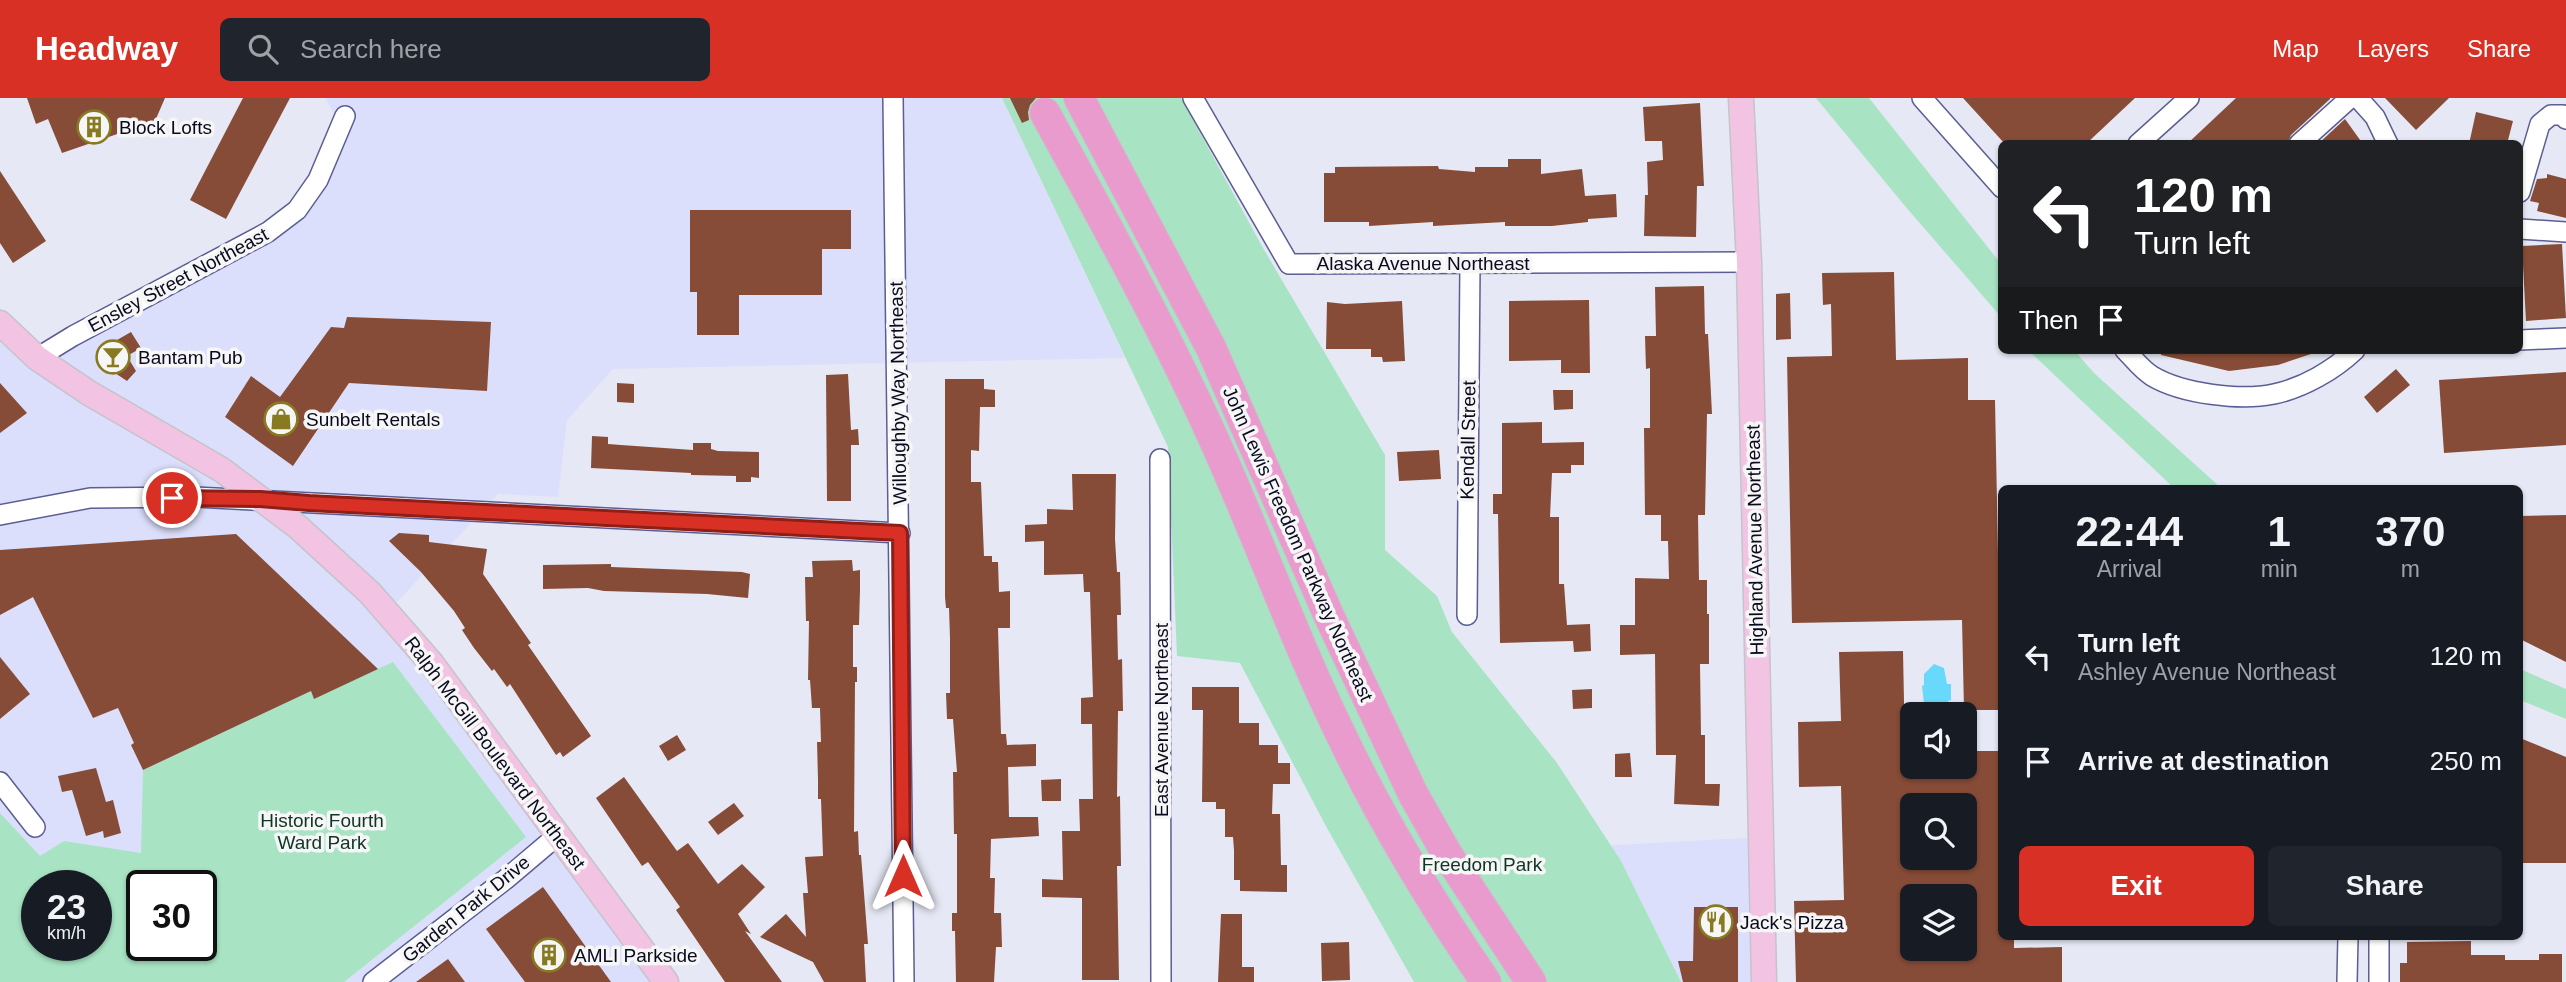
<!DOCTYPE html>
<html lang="en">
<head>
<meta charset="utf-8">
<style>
  :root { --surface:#171b24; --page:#20242c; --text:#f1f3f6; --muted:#9ea1a6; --accent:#d93025 }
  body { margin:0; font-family:Helvetica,sans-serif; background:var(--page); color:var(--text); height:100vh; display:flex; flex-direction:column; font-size:26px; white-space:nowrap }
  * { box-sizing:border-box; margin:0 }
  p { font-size:23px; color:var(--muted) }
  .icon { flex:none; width:38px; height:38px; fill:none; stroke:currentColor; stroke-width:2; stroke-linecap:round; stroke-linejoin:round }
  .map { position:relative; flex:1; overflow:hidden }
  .details { position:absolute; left:1998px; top:387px; width:525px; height:455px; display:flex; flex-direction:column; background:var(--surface); border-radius:10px; box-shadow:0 2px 5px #0004 }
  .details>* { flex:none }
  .top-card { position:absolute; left:1998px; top:42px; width:525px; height:214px; border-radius:10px; box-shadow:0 2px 5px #0004; background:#202124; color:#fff; overflow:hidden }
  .buttons { position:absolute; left:1900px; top:604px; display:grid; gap:14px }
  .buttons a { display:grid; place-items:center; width:77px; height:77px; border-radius:10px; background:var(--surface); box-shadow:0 2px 5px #0004; font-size:35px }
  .speed { position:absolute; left:21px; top:772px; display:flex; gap:14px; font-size:35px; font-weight:700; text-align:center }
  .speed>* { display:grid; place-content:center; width:91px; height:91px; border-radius:50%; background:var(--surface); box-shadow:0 2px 5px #0004; line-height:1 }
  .speed small { font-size:18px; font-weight:400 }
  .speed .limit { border:4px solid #111; border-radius:10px; background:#fff; color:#111 }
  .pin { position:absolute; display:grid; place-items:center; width:60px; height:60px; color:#fff; margin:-30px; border:4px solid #fff; border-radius:50%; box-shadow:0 2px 7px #0007 }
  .me { position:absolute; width:77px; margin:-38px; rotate:0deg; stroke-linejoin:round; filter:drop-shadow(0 0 5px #0008) }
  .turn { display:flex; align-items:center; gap:24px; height:147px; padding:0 21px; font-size:32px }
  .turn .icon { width:91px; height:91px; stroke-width:2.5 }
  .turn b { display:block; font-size:49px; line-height:60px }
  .then { display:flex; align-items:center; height:66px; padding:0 21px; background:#0003; gap:14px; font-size:26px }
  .eta { display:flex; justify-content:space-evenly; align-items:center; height:119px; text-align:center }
  .eta b { font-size:42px; font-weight:800; line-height:49px }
  .cta { display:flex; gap:14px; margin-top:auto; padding:14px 21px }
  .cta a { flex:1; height:80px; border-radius:10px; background:var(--accent); color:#fff; font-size:28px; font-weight:800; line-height:80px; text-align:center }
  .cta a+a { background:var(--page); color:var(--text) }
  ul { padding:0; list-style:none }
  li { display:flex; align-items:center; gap:21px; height:105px; padding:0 21px }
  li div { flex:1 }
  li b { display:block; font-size:26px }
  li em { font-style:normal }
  header { display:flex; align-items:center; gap:42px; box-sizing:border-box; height:98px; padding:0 35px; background:var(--accent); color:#fff }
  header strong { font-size:33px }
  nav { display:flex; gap:38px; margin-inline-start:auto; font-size:24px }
  .search { width:490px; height:63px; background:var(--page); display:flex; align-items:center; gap:18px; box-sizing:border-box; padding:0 24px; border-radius:10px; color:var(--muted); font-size:26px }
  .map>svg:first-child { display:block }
  .built { fill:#dcdffb; fill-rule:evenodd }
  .green { fill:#a8e4c3; fill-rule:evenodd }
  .water { fill:#69d9fb }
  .building { fill:#874c37; fill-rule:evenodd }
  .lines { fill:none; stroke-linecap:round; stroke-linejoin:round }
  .minor-casing { stroke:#5b5d94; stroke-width:22 }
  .major-casing { stroke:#c4c4c9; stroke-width:27 }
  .highway-casing { stroke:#c4c4c9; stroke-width:32 }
  .minor { stroke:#fff; stroke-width:19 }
  .major { stroke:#f2c3e2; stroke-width:24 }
  .highway { stroke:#ea9bce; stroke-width:30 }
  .route-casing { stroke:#8d1f18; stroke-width:18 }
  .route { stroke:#d93025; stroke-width:12 }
  .labels { text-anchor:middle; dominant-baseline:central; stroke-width:7; stroke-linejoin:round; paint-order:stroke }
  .poi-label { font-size:19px; fill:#0a0a1f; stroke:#f6f6f6; text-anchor:start }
  .street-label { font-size:19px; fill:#0a0a1f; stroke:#f6f6f6 }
  .park-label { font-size:19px; fill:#0d3624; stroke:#f6f6f6 }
</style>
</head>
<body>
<header>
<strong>Headway</strong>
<div class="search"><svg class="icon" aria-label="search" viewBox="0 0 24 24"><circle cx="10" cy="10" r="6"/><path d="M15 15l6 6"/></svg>Search here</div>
<nav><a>Map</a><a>Layers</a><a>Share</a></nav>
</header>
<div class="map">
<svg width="2566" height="884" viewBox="0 0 2566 884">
  <rect width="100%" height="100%" fill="#e6e8f5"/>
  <!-- built -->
  <g class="built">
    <path d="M325,0H1002L1125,260L613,271L567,322L558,399L498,396L383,519L669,884H0V216L37,260L299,113L341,27ZM37,788H96V847H37ZM142,788H201V847H142Z"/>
    <polygon points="1763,739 1767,884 1680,884 1599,748"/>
  </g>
  <!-- green -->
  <g class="green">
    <polygon points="1002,0 1181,0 1263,150 1385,357 1385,452 1437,498 1452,534 1557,665 1621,763 1681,884 1414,884 1327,730 1240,565 1177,558 1168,349"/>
    <polygon points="1816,0 1869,0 2002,167 2002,220 1905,108"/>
    <polygon points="2028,252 2074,252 2094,275 2221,390 2174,390"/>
    <path d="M393,564L526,739L344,884H0V715L40,758L64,743L141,755L143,672L311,593L314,600ZM37,788H96V847H37ZM142,788H201V847H142Z"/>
    <polygon points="2520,571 2566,591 2566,621 2520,602"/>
  </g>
  <!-- water -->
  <polygon class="water" points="1934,566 1944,570 1947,586 1951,586 1951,602 1948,603 1948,616 1925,614 1922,588 1924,587 1924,576"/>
  <!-- building -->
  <g class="building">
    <polygon points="27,0 165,0 155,23 62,55 48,21 36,26"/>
    <polygon points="243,0 290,0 226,121 190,102"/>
    <polygon points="1010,0 1036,0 1030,7 1028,14 1029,22 1022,25"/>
    <polygon points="1963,0 2135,0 2086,46 2005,46"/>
    <polygon points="2236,0 2330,0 2330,1 2291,37 2287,46 2187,46"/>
    <polygon points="2385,0 2449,0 2416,32"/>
    <polygon points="1700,5 1704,88 1697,88 1696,139 1644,138 1645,97 1648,97 1647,64 1663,62 1662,43 1645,43 1643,9"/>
    <polygon points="2476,14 2513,23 2507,46 2469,46"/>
    <polygon points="2345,21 2363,46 2318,46"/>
    <polygon points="1508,61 1541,61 1541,76 1582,71 1585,98 1616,96 1617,119 1588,121 1588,124 1552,128 1505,128 1505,124 1433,128 1433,124 1369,128 1369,124 1324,124 1324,75 1335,75 1335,69 1438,68 1439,71 1475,74 1475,69 1508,69"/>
    <polygon points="0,73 46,143 13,165 0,145"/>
    <polygon points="2547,76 2566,81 2566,120 2537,113 2539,105 2530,103 2537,81 2547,80"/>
    <polygon points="690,112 851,112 851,151 822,151 822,197 739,197 739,237 697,237 697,194 690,194"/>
    <polygon points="2562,146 2566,220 2526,223 2522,148"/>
    <polygon points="1894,174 1896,262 1968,260 1968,302 1995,302 1998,456 2002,456 2002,612 1964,612 1962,522 1792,525 1787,259 1832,258 1831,206 1823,207 1822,175"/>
    <polygon points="1704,188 1705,236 1708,236 1712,316 1707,316 1705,417 1698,417 1699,482 1707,482 1707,516 1709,516 1709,566 1700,566 1701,637 1705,637 1705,686 1720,686 1719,708 1674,706 1676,657 1656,657 1655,556 1620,557 1620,527 1635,527 1635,480 1669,481 1668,443 1661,443 1661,417 1645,417 1644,330 1650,330 1650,270 1646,271 1645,238 1656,238 1655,189"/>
    <polygon points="1790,195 1791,241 1776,242 1776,196"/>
    <polygon points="1589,202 1590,275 1561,275 1561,262 1509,263 1509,203"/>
    <polygon points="1402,203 1405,263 1383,264 1382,259 1371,259 1371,251 1326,251 1327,204 1345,206"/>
    <polygon points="347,219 491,224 487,293 349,285 293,368 225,319 251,278 280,299 331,229 344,230"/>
    <polygon points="131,234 141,250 127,258 136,273 127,283 106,269 96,254"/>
    <polygon points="2161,252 2313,252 2314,255 2278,267 2229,273 2161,257"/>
    <polygon points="2396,271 2410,287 2377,315 2364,299"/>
    <polygon points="2566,274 2566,347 2444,355 2439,282"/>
    <polygon points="848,276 851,332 858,331 859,347 851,347 851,403 827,403 826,277"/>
    <polygon points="945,281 984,281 984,291 995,292 995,309 980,309 979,353 971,352 971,384 981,384 984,458 992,458 992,464 998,464 999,494 1010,493 1010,530 998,530 1001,636 1006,636 1007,647 1036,646 1036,668 1008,669 1009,719 1038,719 1039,738 991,741 990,780 995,780 994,815 1001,815 1002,849 996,849 994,884 956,884 955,833 952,833 952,815 957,815 957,736 954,736 953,674 957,674 953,621 947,621 946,595 950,595 950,540 949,510 946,510 945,499"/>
    <polygon points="0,285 27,315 0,335"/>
    <polygon points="617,285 634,286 634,305 617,304"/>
    <polygon points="1553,292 1573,292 1573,311 1554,312"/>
    <polygon points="1542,324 1542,345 1584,344 1584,367 1571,367 1571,375 1552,375 1550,419 1559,419 1559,486 1564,486 1567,527 1590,526 1591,553 1574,554 1573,543 1500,545 1498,416 1493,416 1493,396 1502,396 1502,325"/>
    <polygon points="592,338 608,339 608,346 621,347 693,352 693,345 711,345 711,351 718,353 759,354 759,380 751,379 751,384 736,384 736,378 691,377 691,375 591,370"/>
    <polygon points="1439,352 1441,381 1399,383 1397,354"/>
    <polygon points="1072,376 1116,376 1115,441 1117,474 1120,474 1121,517 1117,517 1118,562 1122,561 1123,613 1118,613 1117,699 1120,698 1121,768 1117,768 1119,882 1082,882 1082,800 1042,799 1042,781 1063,782 1062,733 1080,733 1079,701 1093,701 1092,626 1081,626 1081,600 1093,599 1090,494 1084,494 1083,476 1044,477 1044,443 1025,444 1025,427 1047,426 1047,411 1073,412"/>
    <polygon points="2566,417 2566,564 2520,541 2520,418"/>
    <polygon points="399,435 429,437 429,444 487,451 483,476 531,545 528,547 591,638 563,659 560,654 556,657 510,586 507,589 494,571 492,573 474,550 462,532 465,530 454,513 421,474 389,443"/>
    <polygon points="236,436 378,571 314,601 311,593 143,672 131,647 134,645 118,610 93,620 33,499 0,517 0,452"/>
    <polygon points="852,462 853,473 860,472 860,492 859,527 853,527 853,569 857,569 857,584 855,584 854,734 858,733 859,757 861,757 868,846 864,846 866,884 824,884 813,864 760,839 786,816 806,839 803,795 808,795 805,759 823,758 821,701 818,701 818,681 817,644 821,644 820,610 812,610 810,582 808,582 809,523 806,523 805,479 813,479 812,463"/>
    <polygon points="611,466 611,469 742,474 750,476 748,500 707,496 604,493 588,490 543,491 543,467"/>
    <path d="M1903,553L1905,654H1913V668H1965V653H2002V838H2014V850L2062,849V884H1796L1794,803L1844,802L1841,688L1799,689L1798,624L1841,623L1839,554ZM1913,707H1965V760H1913ZM1913,798H1965V850H1913Z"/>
    <polygon points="0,559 30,596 0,621"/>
    <polygon points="1192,589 1239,589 1239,625 1259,625 1259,647 1278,647 1278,665 1290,665 1290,686 1273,686 1272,716 1280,716 1281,767 1287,767 1287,794 1240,793 1240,782 1234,782 1234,752 1233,739 1225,739 1225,711 1216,711 1216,704 1202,704 1203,612 1192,612"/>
    <polygon points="1592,591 1592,610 1573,611 1572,592"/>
    <polygon points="677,637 686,652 668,663 659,648"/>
    <polygon points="2520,640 2566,659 2566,765 2520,765"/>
    <polygon points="1630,655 1632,679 1615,679 1615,656"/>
    <polygon points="96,670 106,704 113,702 121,735 104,740 103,733 86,738 72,692 62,694 58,678"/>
    <polygon points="624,679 677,753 688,745 718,786 742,766 765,789 738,816 751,836 745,833 782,884 725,884 676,812 680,809 648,764 642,768 596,700"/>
    <polygon points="1061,681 1061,703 1042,703 1041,682"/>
    <polygon points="734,705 744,718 718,737 708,724"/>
    <polygon points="543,789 611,884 525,884 486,831"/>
    <polygon points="1694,809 1738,809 1738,884 1683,884 1678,863 1693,863"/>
    <polygon points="1221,816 1242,816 1242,869 1254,869 1254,884 1218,884"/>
    <polygon points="2471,843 2471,857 2505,857 2505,862 2539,862 2539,856 2562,856 2562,884 2400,884 2400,865 2407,865 2407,844"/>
    <polygon points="1349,844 1350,882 1322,883 1321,845"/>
    <polygon points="448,861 465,884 416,884"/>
  </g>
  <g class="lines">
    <defs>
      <g id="minor">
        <polyline points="893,0 904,884"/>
        <polyline points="1193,0 1289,166 1749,164"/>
        <polyline points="1922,0 2002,90"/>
        <polyline points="2358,0 2375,19 2388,46"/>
        <polyline points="2138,46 2189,0"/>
        <polyline points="2299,46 2350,0"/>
        <polyline points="2520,94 2540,26 2551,17 2563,17 2566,21"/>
        <polyline points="2520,131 2566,134"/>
        <polyline points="2520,242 2566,240"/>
        <path d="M2125,252C2133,260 2142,272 2152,278C2182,296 2241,303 2274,296C2303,290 2334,272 2355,252"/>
        <polyline points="37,260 73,238 268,134 297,112 318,82 345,18"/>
        <polyline points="1160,361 1161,884"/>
        <polyline points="0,417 90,400 195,399 900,435"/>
        <polyline points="1467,517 1470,166"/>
        <polyline points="0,684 35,729"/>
        <polyline points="2379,838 2379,884"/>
        <polyline points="373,884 506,781 558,737"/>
        <polyline points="2347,884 2348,838"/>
      </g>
      <g id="major">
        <polyline points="1741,0 1749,164 1764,884"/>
        <polyline points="0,225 37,260 89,295 222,372 298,429 370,495 432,566 666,884"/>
      </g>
      <g id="highway">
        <polyline points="1079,0 1211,250 1329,518 1413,696 1447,756 1531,884"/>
        <path d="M1045,15C1102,119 1160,224 1210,333C1257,435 1294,542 1344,643C1385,728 1433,807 1486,884"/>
      </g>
    </defs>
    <!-- minor casing -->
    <use href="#minor" class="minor-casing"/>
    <!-- major casing -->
    <use href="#major" class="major-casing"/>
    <!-- highway casing -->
    <use href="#highway" class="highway-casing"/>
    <!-- minor -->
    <use href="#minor" class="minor"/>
    <!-- major -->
    <use href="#major" class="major"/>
    <!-- highway -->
    <use href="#highway" class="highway"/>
  </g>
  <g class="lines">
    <defs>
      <polyline id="route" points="172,400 260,401 309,405 900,435 903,778"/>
    </defs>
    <!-- route casing -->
    <use href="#route" class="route-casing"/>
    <!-- route -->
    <use href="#route" class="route"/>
  </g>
  <!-- icons -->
  <defs>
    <symbol id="building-ring" viewBox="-11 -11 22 22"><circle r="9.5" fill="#f6f6f6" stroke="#887a20" stroke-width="1.5"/><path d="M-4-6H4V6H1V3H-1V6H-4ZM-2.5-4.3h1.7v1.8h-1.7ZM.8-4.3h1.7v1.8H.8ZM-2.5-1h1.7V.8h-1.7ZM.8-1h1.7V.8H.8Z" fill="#887a20"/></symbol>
    <symbol id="bar-ring" viewBox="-11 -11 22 22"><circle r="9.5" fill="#f6f6f6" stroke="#887a20" stroke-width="1.5"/><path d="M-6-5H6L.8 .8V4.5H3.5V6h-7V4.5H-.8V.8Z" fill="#887a20"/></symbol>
    <symbol id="shop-ring" viewBox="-11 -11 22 22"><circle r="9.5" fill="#f6f6f6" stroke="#887a20" stroke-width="1.5"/><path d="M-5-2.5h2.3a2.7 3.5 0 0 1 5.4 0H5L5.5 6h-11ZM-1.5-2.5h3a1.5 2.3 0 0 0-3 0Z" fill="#887a20"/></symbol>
    <symbol id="restaurant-ring" viewBox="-11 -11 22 22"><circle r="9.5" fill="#f6f6f6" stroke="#887a20" stroke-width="1.5"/><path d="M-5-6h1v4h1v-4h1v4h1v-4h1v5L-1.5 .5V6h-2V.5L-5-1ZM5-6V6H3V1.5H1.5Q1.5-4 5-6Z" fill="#887a20"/></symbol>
  </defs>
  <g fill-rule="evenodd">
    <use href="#building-ring" x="75" y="10" width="38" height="38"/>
    <use href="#bar-ring" x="94" y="240" width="38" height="38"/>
    <use href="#shop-ring" x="262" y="302" width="38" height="38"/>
    <use href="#restaurant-ring" x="1697" y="805" width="38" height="38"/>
    <use href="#building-ring" x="530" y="838" width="38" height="38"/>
  </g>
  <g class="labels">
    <!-- poi labels -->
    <g class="poi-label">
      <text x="119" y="29">Block Lofts</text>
      <text x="138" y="259">Bantam Pub</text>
      <text x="306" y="321">Sunbelt Rentals</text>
      <text x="1740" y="824">Jack's Pizza</text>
      <text x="574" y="857">AMLI Parkside</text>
    </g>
    <!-- street labels -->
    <g class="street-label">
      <text x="1423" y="165">Alaska Avenue Northeast</text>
      <text transform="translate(178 182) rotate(-28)">Ensley Street Northeast</text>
      <text transform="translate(898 295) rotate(-91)">Willoughby Way Northeast</text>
      <text transform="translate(1468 342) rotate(-89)">Kendall Street</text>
      <text transform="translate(1755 442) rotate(-91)">Highland Avenue Northeast</text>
      <text transform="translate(1298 446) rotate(66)">John Lewis Freedom Parkway Northeast</text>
      <text transform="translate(1161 622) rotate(-90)">East Avenue Northeast</text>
      <text transform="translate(495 655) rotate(53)">Ralph McGill Boulevard Northeast</text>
      <text transform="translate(466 811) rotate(-39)">Garden Park Drive</text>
    </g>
    <!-- park labels -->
    <g class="park-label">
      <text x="322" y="722">Historic Fourth<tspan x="322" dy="22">Ward Park</tspan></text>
      <text x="1482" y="766">Freedom Park</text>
    </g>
  </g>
</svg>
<div class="buttons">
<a><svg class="icon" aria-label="sound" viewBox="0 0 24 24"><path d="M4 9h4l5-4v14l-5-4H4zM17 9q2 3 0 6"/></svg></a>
<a><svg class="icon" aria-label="search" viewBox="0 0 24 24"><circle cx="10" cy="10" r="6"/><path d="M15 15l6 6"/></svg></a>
<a><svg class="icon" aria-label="layers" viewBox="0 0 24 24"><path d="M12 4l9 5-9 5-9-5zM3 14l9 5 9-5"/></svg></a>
</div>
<div class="speed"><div>23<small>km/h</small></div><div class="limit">30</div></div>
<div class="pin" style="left:172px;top:400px;background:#d93025"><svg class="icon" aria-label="arrive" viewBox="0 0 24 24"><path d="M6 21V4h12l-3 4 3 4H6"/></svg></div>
<svg class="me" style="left:903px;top:778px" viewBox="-20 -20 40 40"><path d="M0-17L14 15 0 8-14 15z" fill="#d93025" stroke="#fff" stroke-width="4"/></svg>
<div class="top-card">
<div class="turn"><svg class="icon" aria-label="left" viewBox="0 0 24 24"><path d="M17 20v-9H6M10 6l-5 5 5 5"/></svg><div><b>120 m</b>Turn left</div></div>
<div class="then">Then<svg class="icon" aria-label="arrive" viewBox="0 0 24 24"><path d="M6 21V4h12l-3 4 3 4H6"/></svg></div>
</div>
<section class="details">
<div class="eta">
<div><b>22:44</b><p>Arrival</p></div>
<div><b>1</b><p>min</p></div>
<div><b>370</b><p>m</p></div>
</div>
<ul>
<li><svg class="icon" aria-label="left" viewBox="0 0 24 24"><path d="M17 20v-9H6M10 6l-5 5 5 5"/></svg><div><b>Turn left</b><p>Ashley Avenue Northeast</p></div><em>120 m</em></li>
<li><svg class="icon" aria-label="arrive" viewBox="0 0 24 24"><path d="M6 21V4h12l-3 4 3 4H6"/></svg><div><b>Arrive at destination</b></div><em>250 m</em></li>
</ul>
<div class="cta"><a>Exit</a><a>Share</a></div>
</section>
</div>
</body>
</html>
